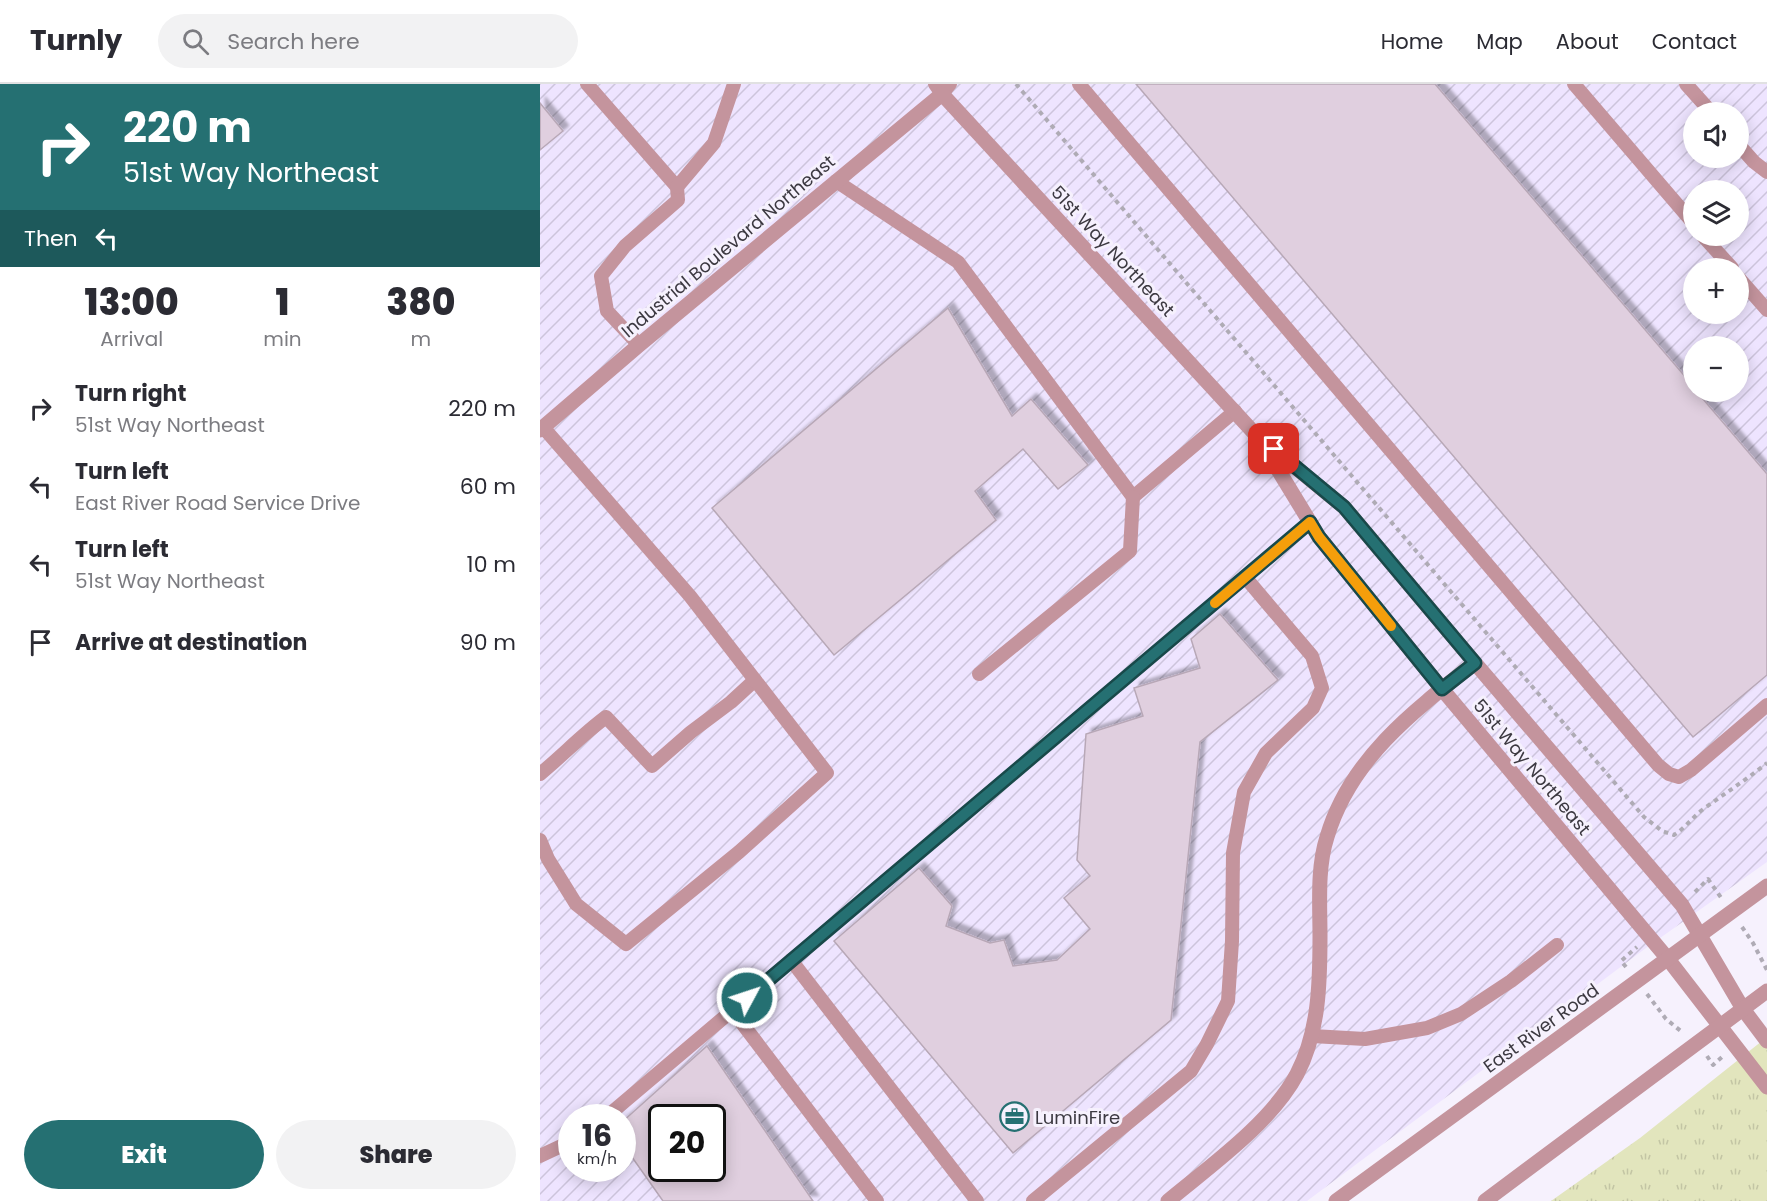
<!DOCTYPE html>
<html lang="en">
<head>
<meta charset="utf-8">
<style>
  :root { --surface:#fff; --page:#f2f2f3; --text:#2b2b33; --muted:#7c7c81; --line:#e1e1e2; --accent:#257072 }
  body { margin:0; font-family:Poppins,sans-serif; background:var(--page); color:var(--text); height:100vh; display:flex; flex-direction:column; font-size:22px; white-space:nowrap }
  * { box-sizing:border-box; margin:0 }
  p { font-size:20px; color:var(--muted) }
  .icon { flex:none; width:33px; height:33px; fill:none; stroke:currentColor; stroke-width:2; stroke-linecap:round; stroke-linejoin:round }
  .map { position:relative; flex:1; overflow:hidden }
  .side { display:flex; flex-direction:column; background:var(--surface); width:540px }
  .side>* { flex:none }
  .hud { background:#257072; color:#fff; overflow:hidden }
  .tools { position:absolute; left:1143px; top:18px; display:grid; gap:12px }
  .tools a { display:grid; place-items:center; width:66px; height:66px; border-radius:50%; background:var(--surface); box-shadow:0 3px 15px #0003; font-size:30px }
  .speed { position:absolute; left:18px; top:1020px; display:flex; gap:12px; font-size:30px; font-weight:700; text-align:center }
  .speed>* { display:grid; place-content:center; width:78px; height:78px; border-radius:50%; background:var(--surface); box-shadow:0 3px 15px #0003; line-height:1 }
  .speed small { font-size:15px; font-weight:400 }
  .speed .limit { border:3px solid #111; border-radius:9px; background:#fff; color:#111 }
  .pin { position:absolute; display:grid; place-items:center; width:51px; height:51px; color:#fff; margin:-26px; border-radius:12px; box-shadow:0 3px 9px #0006 }
  .me { position:absolute; width:66px; margin:-33px; rotate:50deg; stroke-linejoin:round; filter:drop-shadow(0 0 4px #0008) }
  .turn { display:flex; align-items:center; gap:21px; height:126px; padding:0 24px; font-size:27px }
  .turn .icon { width:78px; height:78px; stroke-width:2.5 }
  .turn b { display:block; font-size:42px; line-height:51px }
  .then { display:flex; align-items:center; height:57px; padding:0 24px; background:#0003; gap:12px; font-size:22px }
  .eta { display:flex; justify-content:space-evenly; align-items:center; height:102px; text-align:center }
  .eta b { font-size:36px; font-weight:800; line-height:42px }
  .action { display:flex; gap:12px; margin-top:auto; padding:12px 24px }
  .action a { flex:1; height:69px; border-radius:36px; background:var(--accent); color:#fff; font-size:24px; font-weight:800; line-height:69px; text-align:center }
  .action a+a { background:var(--page); color:var(--text) }
  ul { padding:0; list-style:none }
  li { display:flex; align-items:center; gap:18px; height:78px; padding:0 24px }
  li div { flex:1 }
  li b { display:block; font-size:22px }
  li em { font-style:normal }
  header { display:flex; align-items:center; gap:36px; box-sizing:border-box; height:84px; padding:0 30px; background:var(--surface); border-bottom:2px solid var(--line) }
  header strong { font-size:28px }
  nav { display:flex; gap:33px; margin-inline-start:auto; font-size:21px }
  .search { width:420px; height:54px; background:var(--page); display:flex; align-items:center; gap:15px; box-sizing:border-box; padding:0 21px; border-radius:33px; color:var(--muted); font-size:22px }
  main { display:flex; flex:1; min-height:0 }
  .map>svg:first-child { display:block }
  .industrial { fill:url(#industrial-furrows); fill-rule:evenodd }
  .park { fill:url(#park-tufts) }
  .building { fill:#e0cfdf; stroke:#b8a8b7; stroke-width:1.5; fill-rule:evenodd; filter:url(#shadow) }
  .lines { fill:none; stroke-linecap:round; stroke-linejoin:round }
  .path { stroke:#afabb5; stroke-width:4; stroke-dasharray:4.5 4.5; stroke-linecap:butt }
  .service { stroke:#c4949d; stroke-width:14 }
  .minor { stroke:#c4949d; stroke-width:15 }
  .tertiary { stroke:#c4949d; stroke-width:15 }
  .route-casing { stroke:#18494a; stroke-width:15 }
  .route { stroke:#257072; stroke-width:10 }
  .slow { stroke:#f59e0b; stroke-width:10 }
  .labels { text-anchor:middle; dominant-baseline:central; stroke-width:6; stroke-linejoin:round; paint-order:stroke }
  .street-label { font-size:18px; fill:#3c3941; stroke:#f6f1fd }
  .poi-label { font-size:18px; fill:#3c3941; stroke:#f6f1fd; text-anchor:start }
</style>
</head>
<body>
<header>
<strong>Turnly</strong>
<div class="search"><svg class="icon" aria-label="search" viewBox="0 0 24 24"><circle cx="10" cy="10" r="6"/><path d="M15 15l6 6"/></svg>Search here</div>
<nav><a>Home</a><a>Map</a><a>About</a><a>Contact</a></nav>
</header>
<main>
<section class="side">
<div class="hud">
<div class="turn"><svg class="icon" aria-label="right" viewBox="0 0 24 24"><path d="M7 20v-9h11M14 6l5 5-5 5"/></svg><div><b>220 m</b>51st Way Northeast</div></div>
<div class="then">Then<svg class="icon" aria-label="left" viewBox="0 0 24 24"><path d="M17 20v-9H6M10 6l-5 5 5 5"/></svg></div>
</div>
<div class="eta">
<div><b>13:00</b><p>Arrival</p></div>
<div><b>1</b><p>min</p></div>
<div><b>380</b><p>m</p></div>
</div>
<ul>
<li><svg class="icon" aria-label="right" viewBox="0 0 24 24"><path d="M7 20v-9h11M14 6l5 5-5 5"/></svg><div><b>Turn right</b><p>51st Way Northeast</p></div><em>220 m</em></li>
<li><svg class="icon" aria-label="left" viewBox="0 0 24 24"><path d="M17 20v-9H6M10 6l-5 5 5 5"/></svg><div><b>Turn left</b><p>East River Road Service Drive</p></div><em>60 m</em></li>
<li><svg class="icon" aria-label="left" viewBox="0 0 24 24"><path d="M17 20v-9H6M10 6l-5 5 5 5"/></svg><div><b>Turn left</b><p>51st Way Northeast</p></div><em>10 m</em></li>
<li><svg class="icon" aria-label="arrive" viewBox="0 0 24 24"><path d="M6 21V4h12l-3 4 3 4H6"/></svg><div><b>Arrive at destination</b></div><em>90 m</em></li>
</ul>
<div class="action"><a>Exit</a><a>Share</a></div>
</section>
<div class="map">
<svg width="1227" height="1117" viewBox="0 0 1227 1117">
  <defs>
    <pattern id="industrial-furrows" width="10" height="10" patternUnits="userSpaceOnUse" patternTransform="scale(1.5)"><rect width="10" height="10" fill="#eee4ff"/><path d="M-1 1l2-2M0 10L10 0M9 11l2-2" fill="none" stroke="#cdc4dc"/></pattern>
    <pattern id="park-tufts" width="24" height="20" patternUnits="userSpaceOnUse" patternTransform="scale(1.5)"><rect width="24" height="20" fill="#e2e5bd"/><path d="M3 7l-1-3M5 7V3M7 7l1-3M15 17l-1-3M17 17v-4M19 17l1-3" fill="none" stroke="#c3c5a4"/></pattern>
    <filter id="shadow"><feDropShadow dx="5.5" dy="-5.5" stdDeviation="1.5" flood-color="#0004"/></filter>
  </defs>
  <rect width="100%" height="100%" fill="#f6f1fd"/>
  <!-- industrial -->
  <path class="industrial" d="M0,0H1227V778L1106,864L767,1117H0ZM1154,28H1198V74H1154ZM1154,106H1198V152H1154ZM1154,184H1198V230H1154ZM1154,262H1198V308H1154ZM32,1034H82V1084H32ZM122,1034H172V1084H122Z"/>
  <!-- park -->
  <polygon class="park" points="1227,953 1227,1117 1011,1117 1100,1054"/>
  <!-- building -->
  <g class="building">
    <polygon points="596,0 895,0 1154,303 1154,308 1157,308 1227,390 1227,591 1153,653"/>
    <polygon points="0,19 23,47 0,66"/>
    <polygon points="408,224 472,332 491,315 548,381 518,405 483,365 435,407 456,436 294,571 172,424"/>
    <polygon points="680,530 738,596 660,658 631,936 473,1069 294,857 379,784 412,822 406,842 450,859 464,856 473,882 517,876 550,845 524,814 550,792 537,776 546,650 603,632 594,604 660,584 651,555"/>
    <path d="M167,962L273,1117H123L82,1059V1038ZM122,1034H172V1084H122Z"/>
  </g>
  <g class="lines">
    <!-- path -->
    <g class="path">
      <path d="M476,0L1104,733L1122,747L1134,751C1145,744 1152,734 1162,726C1184,710 1206,696 1227,679"/>
      <polyline points="1155,808 1168,795 1182,815"/>
      <polyline points="1202,843 1213,859 1227,886"/>
      <polyline points="1086,883 1081,877 1097,863"/>
      <polyline points="1107,910 1126,935 1142,948"/>
      <polyline points="1167,972 1173,981 1182,973"/>
    </g>
    <!-- service -->
    <g class="service">
      <polyline points="47,0 137,103 138,116 85,162 61,192 67,227 99,261"/>
      <polyline points="395,0 402,10 410,0"/>
      <polyline points="539,0 1118,681 1129,690 1139,693 1151,686 1227,621"/>
      <polyline points="1034,0 1154,140"/>
      <polyline points="1146,0 1171,28"/>
      <polyline points="1198,60 1214,78 1227,88"/>
      <polyline points="296,97 418,178 593,413 695,327"/>
      <polyline points="137,103 174,59 194,0"/>
      <polyline points="1163,152 1192,184"/>
      <polyline points="1198,193 1227,226"/>
      <polyline points="439,590 590,467 593,413"/>
      <path d="M0,690C23,671 43,650 66,633L112,682L151,648L191,618L215,596"/>
      <polyline points="0,756 8,775 36,820 86,860 199,768 287,689 150,512 3,343"/>
      <polyline points="251,876 437,1117"/>
      <polyline points="192,926 337,1117"/>
      <polyline points="772,952 825,955 887,944 921,930 971,897 1017,861"/>
      <polyline points="65,1034 770,438"/>
      <polyline points="0,1072 32,1057"/>
      <polyline points="493,1117 651,987 667,960 688,917 692,857 693,769 704,708 726,669 773,624 782,604 772,572 705,493"/>
    </g>
    <!-- minor -->
    <g class="minor">
      <polyline points="1128,875 1227,1003"/>
      <polyline points="1203,925 1227,957"/>
    </g>
    <!-- tertiary -->
    <g class="tertiary">
      <polyline points="0,346 99,261 402,10 716,351 804,423 935,579 1142,821 1203,925"/>
      <polyline points="723,361 779,453 902,605 1128,875"/>
      <path d="M628,1117C670,1082 731,1039 757,990C779,948 780,899 780,852C780,820 777,784 787,753C810,675 873,627 935,579"/>
      <polyline points="796,1117 1227,802"/>
      <polyline points="945,1117 1227,907"/>
    </g>
  </g>
  <g class="lines">
    <defs>
      <polyline id="route" points="207,914 770,438 779,453 902,605 935,579 804,423 734,365"/>
    </defs>
    <!-- route casing -->
    <use href="#route" class="route-casing"/>
    <!-- route -->
    <use href="#route" class="route"/>
    <!-- slow -->
    <polyline class="slow" points="675,519 770,438 779,453 851,542"/>
  </g>
  <!-- icons -->
  <defs>
    <symbol id="office-ring" viewBox="-11 -11 22 22"><circle r="9.5" fill="#f6f1fd" stroke="#257072" stroke-width="1.5"/><path d="M-6-3h4V-5.5h4V-3h4V5H-6ZM-1-4.5V-3h2v-1.5ZM-6 0V1H6V0Z" fill="#257072"/></symbol>
  </defs>
  <g fill-rule="evenodd">
    <use href="#office-ring" x="458" y="1016" width="33" height="33"/>
  </g>
  <g class="labels">
    <!-- street labels -->
    <g class="street-label">
      <text transform="translate(188 162) rotate(-40)">Industrial Boulevard Northeast</text>
      <text transform="translate(573 167) rotate(47)">51st Way Northeast</text>
      <text transform="translate(992 683) rotate(50)">51st Way Northeast</text>
      <text transform="translate(1001 944) rotate(-36)">East River Road</text>
    </g>
    <!-- poi labels -->
    <g class="poi-label">
      <text x="495" y="1033">LuminFire</text>
    </g>
  </g>
</svg>
<div class="tools">
<a><svg class="icon" aria-label="sound" viewBox="0 0 24 24"><path d="M4 9h4l5-4v14l-5-4H4zM17 9q2 3 0 6"/></svg></a>
<a><svg class="icon" aria-label="layers" viewBox="0 0 24 24"><path d="M12 4l9 5-9 5-9-5zM3 14l9 5 9-5"/></svg></a>
<a>+</a>
<a>−</a>
</div>
<div class="speed"><div>16<small>km/h</small></div><div class="limit">20</div></div>
<div class="pin" style="left:734px;top:365px;background:#d93025"><svg class="icon" aria-label="arrive" viewBox="0 0 24 24"><path d="M6 21V4h12l-3 4 3 4H6"/></svg></div>
<svg class="me" style="left:207px;top:914px" viewBox="-20 -20 40 40"><circle r="17" fill="#257072" stroke="#fff" stroke-width="3"/><path d="M0-11L8 9 0 5-8 9z" fill="#fff"/></svg>
</div>
</main>
</body>
</html>
